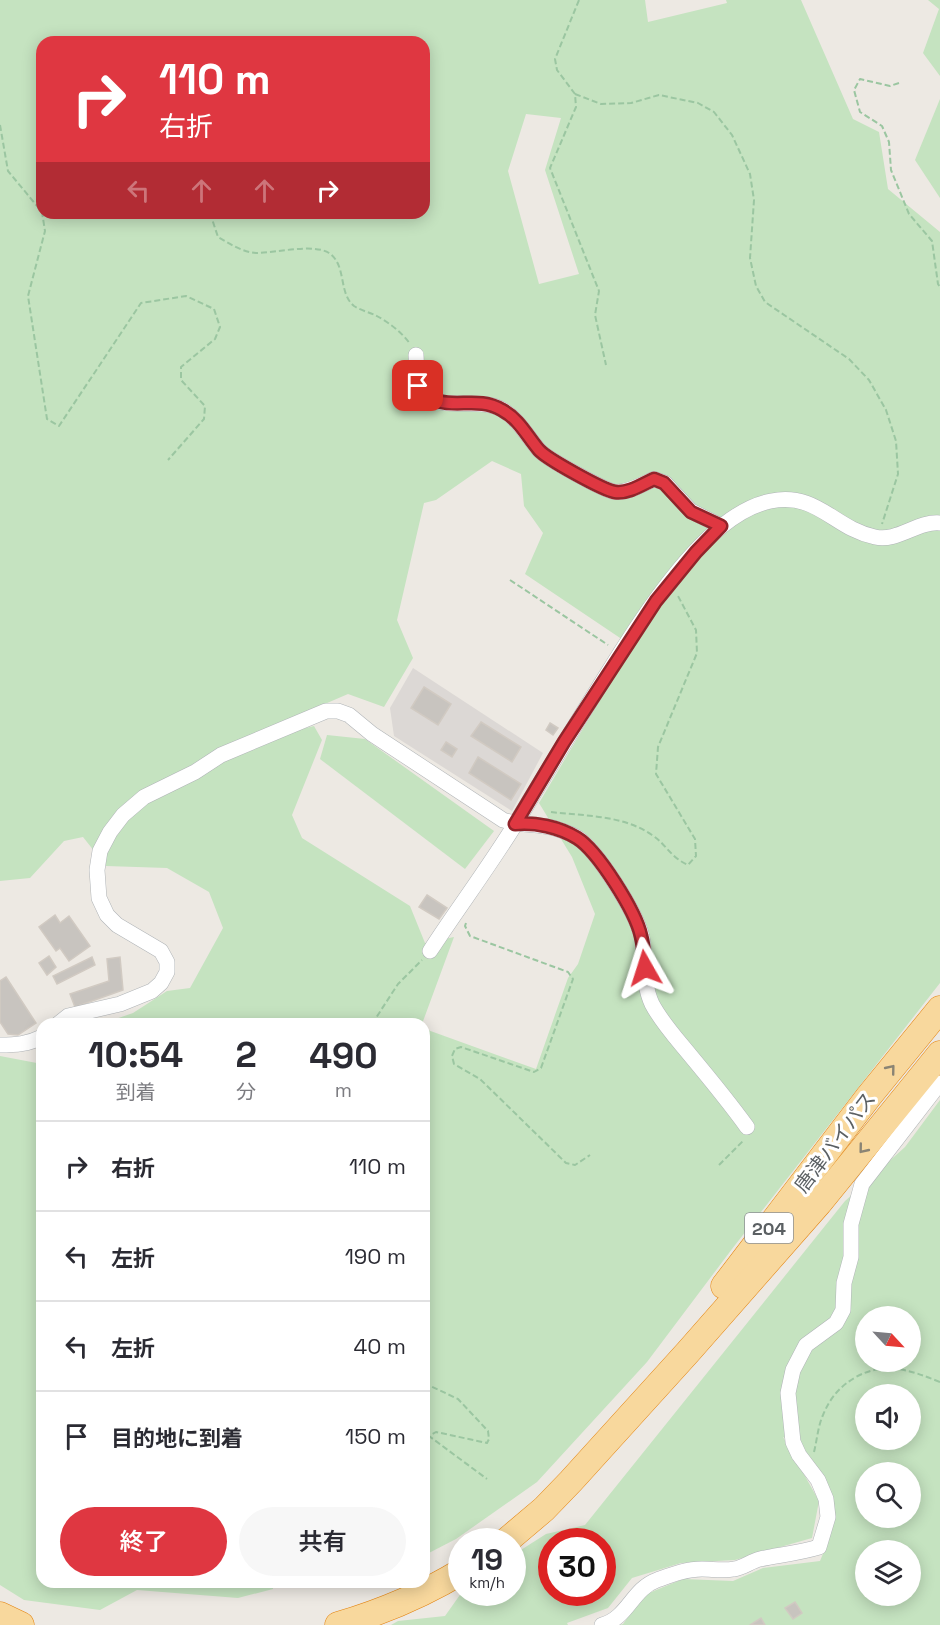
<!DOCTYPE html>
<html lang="ja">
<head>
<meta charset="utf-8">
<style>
  :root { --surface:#fff; --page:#f7f7f7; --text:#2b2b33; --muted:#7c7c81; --line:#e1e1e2; --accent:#df3741 }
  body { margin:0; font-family:"Space Grotesk","Noto Sans JP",sans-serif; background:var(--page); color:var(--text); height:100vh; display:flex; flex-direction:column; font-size:22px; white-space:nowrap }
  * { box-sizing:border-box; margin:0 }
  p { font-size:20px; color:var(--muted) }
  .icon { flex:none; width:33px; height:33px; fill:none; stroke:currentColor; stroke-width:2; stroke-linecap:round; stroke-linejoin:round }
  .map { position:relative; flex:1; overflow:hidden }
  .sheet { position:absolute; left:36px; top:1018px; width:394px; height:570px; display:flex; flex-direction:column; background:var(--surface); border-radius:18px; box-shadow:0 3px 15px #0003 }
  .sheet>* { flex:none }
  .guide { position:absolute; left:36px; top:36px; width:394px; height:183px; border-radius:18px; box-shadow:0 3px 15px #0003; background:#df3741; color:#fff; overflow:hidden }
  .needle { width:39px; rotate:116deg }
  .tools { position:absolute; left:855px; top:1306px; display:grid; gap:12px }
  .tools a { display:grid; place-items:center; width:66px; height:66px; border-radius:50%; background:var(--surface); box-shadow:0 3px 15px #0003; font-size:30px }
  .speed { position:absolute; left:448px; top:1528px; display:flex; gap:12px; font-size:30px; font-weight:700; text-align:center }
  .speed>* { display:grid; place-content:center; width:78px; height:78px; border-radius:50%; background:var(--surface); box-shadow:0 3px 15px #0003; line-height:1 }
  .speed small { font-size:15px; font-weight:400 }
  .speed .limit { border:9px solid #d22; background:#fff; color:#111 }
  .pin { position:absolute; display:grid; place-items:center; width:51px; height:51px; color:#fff; margin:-26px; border-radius:12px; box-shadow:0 3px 9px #0006 }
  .me { position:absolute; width:66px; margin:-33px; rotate:354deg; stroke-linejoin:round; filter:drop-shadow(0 0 4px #0008) }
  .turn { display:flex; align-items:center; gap:21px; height:126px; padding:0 24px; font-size:27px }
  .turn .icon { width:78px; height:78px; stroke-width:2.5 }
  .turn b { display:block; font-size:42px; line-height:51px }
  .lanes { display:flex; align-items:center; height:57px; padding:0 24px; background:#0003; justify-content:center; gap:30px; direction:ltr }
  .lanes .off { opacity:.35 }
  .eta { display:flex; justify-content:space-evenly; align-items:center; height:102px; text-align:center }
  .eta b { font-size:36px; font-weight:600; line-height:42px }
  .action { display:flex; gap:12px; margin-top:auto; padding:12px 24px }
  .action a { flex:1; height:69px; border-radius:36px; background:var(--accent); color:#fff; font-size:24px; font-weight:600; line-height:69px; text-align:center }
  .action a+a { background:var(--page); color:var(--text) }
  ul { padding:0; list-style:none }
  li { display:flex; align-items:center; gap:18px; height:90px; padding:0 24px; border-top:2px solid var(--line) }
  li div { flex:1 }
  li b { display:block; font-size:22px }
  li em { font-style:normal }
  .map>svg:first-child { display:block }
  .industrial { fill:#dcd8d5 }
  .green { fill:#c5e3c0; fill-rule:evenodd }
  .building { fill:#c8c4bf; stroke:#d1cac2; stroke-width:1.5 }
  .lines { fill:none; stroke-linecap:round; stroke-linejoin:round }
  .minor-casing { stroke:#b0b4b7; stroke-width:16 }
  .trunk-casing { stroke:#e3820d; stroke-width:27 }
  .path { stroke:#9bc6a1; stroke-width:2; stroke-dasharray:6 3; stroke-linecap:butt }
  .minor { stroke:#fff; stroke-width:15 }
  .trunk { stroke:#f8d89d; stroke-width:26 }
  .oneway { stroke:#8a8474 }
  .route-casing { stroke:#91242a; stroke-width:15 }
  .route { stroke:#df3741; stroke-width:10 }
  .labels { text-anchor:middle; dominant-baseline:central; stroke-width:6; stroke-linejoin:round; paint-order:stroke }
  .shield { fill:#fff; stroke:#8c9092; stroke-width:1.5 }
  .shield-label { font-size:18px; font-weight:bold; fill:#5b6063 }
  .street-label { font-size:20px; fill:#5b6063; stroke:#fff }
</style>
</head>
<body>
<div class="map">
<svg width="940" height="1625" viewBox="0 0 940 1625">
  <rect width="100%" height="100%" fill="#ede9e3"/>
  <!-- industrial -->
  <polygon class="industrial" points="413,668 543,753 512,811 394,736 390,708"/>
  <!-- green -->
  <g class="green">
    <path d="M0,0H645L648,22L727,3L726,0H801L853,119L879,132L888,189L940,232V983L732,1249L647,1362L537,1482L456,1539L425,1555V1029L536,1069L568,978L578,964L595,914L572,857L539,803L632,646L525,574L543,533L524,506L521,474L492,461L436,500L424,503L397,620L413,658L384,707L348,694L220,749L314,726L322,740L292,815L302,838L410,906L425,943L454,937L422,1024H101L133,1013L167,991L190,988L223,928L209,892L167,868L106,866L83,837L64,841L30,878L0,881ZM42,42H424V213H42ZM526,114L561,118L545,170L579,274L539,284L508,171Z"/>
    <polygon points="928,0 940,0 940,76 923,53 939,9"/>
    <polygon points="940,99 940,198 915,160"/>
    <polygon points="327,735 365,739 494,831 465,869 320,759"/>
    <polygon points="0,1056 42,1064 42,1582 273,1582 273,1589 238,1598 137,1590 100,1610 24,1600 0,1585"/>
    <path d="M940,1100V1625H620L623,1624L644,1595L683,1579L733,1581L763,1568L820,1561L827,1544L832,1499L797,1443L783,1437L819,1501L812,1538L735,1560L681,1563L632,1578L608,1608L567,1623L568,1625H391L398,1621L445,1616L462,1592L513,1593V1555L546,1534L585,1525L845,1201L905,1147ZM866,1317H910V1362H866ZM866,1395H910V1440H866ZM866,1473H910V1518H866ZM552,1542H603V1593H552ZM866,1551H910V1596H866Z"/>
  </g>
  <!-- building -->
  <g class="building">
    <polygon points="424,687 451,704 438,725 411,708"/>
    <polygon points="481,722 521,747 512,762 471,736"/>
    <polygon points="550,723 558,728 553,735 546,730"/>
    <polygon points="446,742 457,749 452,757 441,750"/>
    <polygon points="478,757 521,784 511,800 469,773"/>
    <polygon points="427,895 447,908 439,919 419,907"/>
    <polygon points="55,915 60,923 69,916 90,946 69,961 60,948 56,951 39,927"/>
    <polygon points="49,956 56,967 47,975 39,963"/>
    <polygon points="92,957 95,965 57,984 53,976"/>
    <polygon points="120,957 123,990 75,1007 70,994 109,981 107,959"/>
    <polygon points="6,977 36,1023 18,1035 8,1034 0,1022 0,981"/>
    <polygon points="795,1602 802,1613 793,1619 785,1608"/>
    <polygon points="761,1618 765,1625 750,1625"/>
  </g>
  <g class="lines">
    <defs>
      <g id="minor">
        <path d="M416,355C417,368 415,384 424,394C441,412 480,396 503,410C519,420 527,436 539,450C547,459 604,490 615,492C628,493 643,484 654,479L665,483L691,511L721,526"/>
        <path d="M430,951C458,908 489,867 516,823C543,778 571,732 599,687C634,631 702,514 771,501C818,492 833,528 875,537C898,542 917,521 940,523"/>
        <path d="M58,1024L68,1016L120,1004L152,991L161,983L167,972V962L161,951L117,925L107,915L99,898L97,870L100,851L110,832L123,815L144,797L195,772L221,755L326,711H338L349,715L372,734L503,820C520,826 539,823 557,829C563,831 572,834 578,838C598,852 636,912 642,937C646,959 642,983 652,1004C662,1023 677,1039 690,1055C710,1079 729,1102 747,1127"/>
        <path d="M0,1045C16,1045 28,1044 42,1037"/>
        <path d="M602,1625C628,1618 632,1589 657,1580C671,1575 686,1569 702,1569C712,1569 724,1571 734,1569C743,1568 751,1561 760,1559C779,1555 799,1553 819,1547L828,1517L826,1499L818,1480L799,1455L793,1442L788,1393L793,1370L806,1345L836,1323L843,1310L844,1283L851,1257V1224L862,1184L940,1083"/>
      </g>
      <g id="trunk">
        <polyline points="724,1286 869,1096 940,1009"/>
        <polyline points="505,1542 544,1509 571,1481 688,1352 819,1203 940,1054"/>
        <polyline points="0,1615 21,1625"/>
        <path d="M338,1625C382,1612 423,1595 462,1571"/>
      </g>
    </defs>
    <!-- minor casing -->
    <use href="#minor" class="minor-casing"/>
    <!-- trunk casing -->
    <use href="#trunk" class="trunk-casing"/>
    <!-- path -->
    <g class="path">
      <polyline points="579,0 555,59 557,70 575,94 576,107 550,168 599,291 595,315 606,365"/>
      <polyline points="899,83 890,86 860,79 854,90 860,112 882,126 889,142 891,170 909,214 932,241 938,284 940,287"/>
      <polyline points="575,94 601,104 631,103 659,95 698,103 714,112 732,135 750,174 754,200 750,258 756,286 765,302 849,359 869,380 886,410 896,441 898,474 882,524"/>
      <polyline points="0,125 8,171 42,212 45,231 28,296 47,419 59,426 141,303 186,296 214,309 220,327 215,339 181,367 181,380 205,406 204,419 168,460"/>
      <path d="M210,213L218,237C230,244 242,252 256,253C276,253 313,243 329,253C347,265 338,293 354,306C360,310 368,312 375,315C387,321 403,333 410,344"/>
      <polyline points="510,580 608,645"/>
      <path d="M551,812C585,816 623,815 652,835C666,844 670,857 688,865L696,856L695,839L656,774L658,747L697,653L696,630L678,596"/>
      <polyline points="466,923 465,926 470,936 568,972 573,979 541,1068 534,1072 461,1047 455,1049 452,1056 454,1064 480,1079 566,1163 575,1165 590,1155"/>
      <polyline points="372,1024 398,984 422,960"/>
      <polyline points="719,1165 743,1141"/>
      <polyline points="424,1383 458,1399 488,1431 489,1439 487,1443 436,1432 429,1436 487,1479"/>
      <path d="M814,1452C817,1440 818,1426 823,1415C830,1398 840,1386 856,1377C885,1361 910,1370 940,1382"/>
    </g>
    <!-- minor -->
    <use href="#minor" class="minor"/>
    <!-- trunk -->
    <use href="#trunk" class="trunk"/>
  </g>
  <!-- one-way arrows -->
  <defs><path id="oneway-chevron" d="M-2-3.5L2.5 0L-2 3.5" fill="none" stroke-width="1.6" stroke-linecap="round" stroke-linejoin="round" transform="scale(1.5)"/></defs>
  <g class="oneway">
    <use href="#oneway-chevron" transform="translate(891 1069) rotate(-51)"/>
    <use href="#oneway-chevron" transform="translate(863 1149) rotate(129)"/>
  </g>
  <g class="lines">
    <defs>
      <path id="route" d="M418,386C442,418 472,392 502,410C519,419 527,436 539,450C547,459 603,490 615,492C628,494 643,484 654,479L664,483L691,512L721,526L696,552L656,601L564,742L515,824C535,822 559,827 577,838C598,851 636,912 641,936C644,947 644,958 645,968"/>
    </defs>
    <!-- route casing -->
    <use href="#route" class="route-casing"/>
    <!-- route -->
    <use href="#route" class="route"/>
  </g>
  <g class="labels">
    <!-- shield labels -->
    <rect class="shield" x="745" y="1213" width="48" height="30" rx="4.5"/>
    <g class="shield-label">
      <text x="769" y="1228">204</text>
    </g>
    <!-- street labels -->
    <g class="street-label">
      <text transform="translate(835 1142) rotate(-53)">唐津バイパス</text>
    </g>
  </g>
</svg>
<div class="tools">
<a><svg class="needle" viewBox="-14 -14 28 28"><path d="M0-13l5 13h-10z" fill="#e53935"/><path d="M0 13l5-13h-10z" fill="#7c7c81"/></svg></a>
<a><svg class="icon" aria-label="sound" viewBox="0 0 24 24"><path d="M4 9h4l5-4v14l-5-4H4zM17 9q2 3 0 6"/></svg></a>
<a><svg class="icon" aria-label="search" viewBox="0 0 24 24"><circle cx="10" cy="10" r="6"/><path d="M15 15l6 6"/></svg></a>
<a><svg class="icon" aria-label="layers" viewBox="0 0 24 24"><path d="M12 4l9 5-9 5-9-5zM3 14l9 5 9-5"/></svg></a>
</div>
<div class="speed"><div>19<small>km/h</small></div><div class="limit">30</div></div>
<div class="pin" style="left:418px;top:386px;background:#d93025"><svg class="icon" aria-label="arrive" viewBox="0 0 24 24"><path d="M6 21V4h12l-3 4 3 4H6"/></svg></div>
<svg class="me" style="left:645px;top:968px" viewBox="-20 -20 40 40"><path d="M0-17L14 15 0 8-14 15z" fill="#df3741" stroke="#fff" stroke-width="4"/></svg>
<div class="guide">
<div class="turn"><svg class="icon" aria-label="right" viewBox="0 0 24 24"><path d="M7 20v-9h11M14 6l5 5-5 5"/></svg><div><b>110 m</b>右折</div></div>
<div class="lanes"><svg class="icon off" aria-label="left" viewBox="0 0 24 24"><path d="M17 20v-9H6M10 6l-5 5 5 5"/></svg><svg class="icon off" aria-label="ahead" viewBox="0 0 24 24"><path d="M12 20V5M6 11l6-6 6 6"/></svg><svg class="icon off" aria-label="ahead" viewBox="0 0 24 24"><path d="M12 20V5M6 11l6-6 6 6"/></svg><svg class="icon" aria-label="right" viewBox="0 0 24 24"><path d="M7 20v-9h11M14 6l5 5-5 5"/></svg></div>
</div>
<section class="sheet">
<div class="eta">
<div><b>10:54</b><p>到着</p></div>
<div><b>2</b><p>分</p></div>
<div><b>490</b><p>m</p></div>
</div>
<ul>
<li><svg class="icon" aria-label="right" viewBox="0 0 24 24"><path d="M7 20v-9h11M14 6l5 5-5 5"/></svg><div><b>右折</b></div><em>110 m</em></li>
<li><svg class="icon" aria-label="left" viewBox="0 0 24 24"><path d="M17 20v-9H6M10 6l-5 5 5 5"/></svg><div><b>左折</b></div><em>190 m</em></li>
<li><svg class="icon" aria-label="left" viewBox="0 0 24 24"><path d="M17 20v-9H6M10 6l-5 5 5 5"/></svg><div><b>左折</b></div><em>40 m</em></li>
<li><svg class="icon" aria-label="arrive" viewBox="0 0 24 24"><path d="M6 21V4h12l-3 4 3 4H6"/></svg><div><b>目的地に到着</b></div><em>150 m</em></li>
</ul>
<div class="action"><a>終了</a><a>共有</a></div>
</section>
</div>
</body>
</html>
